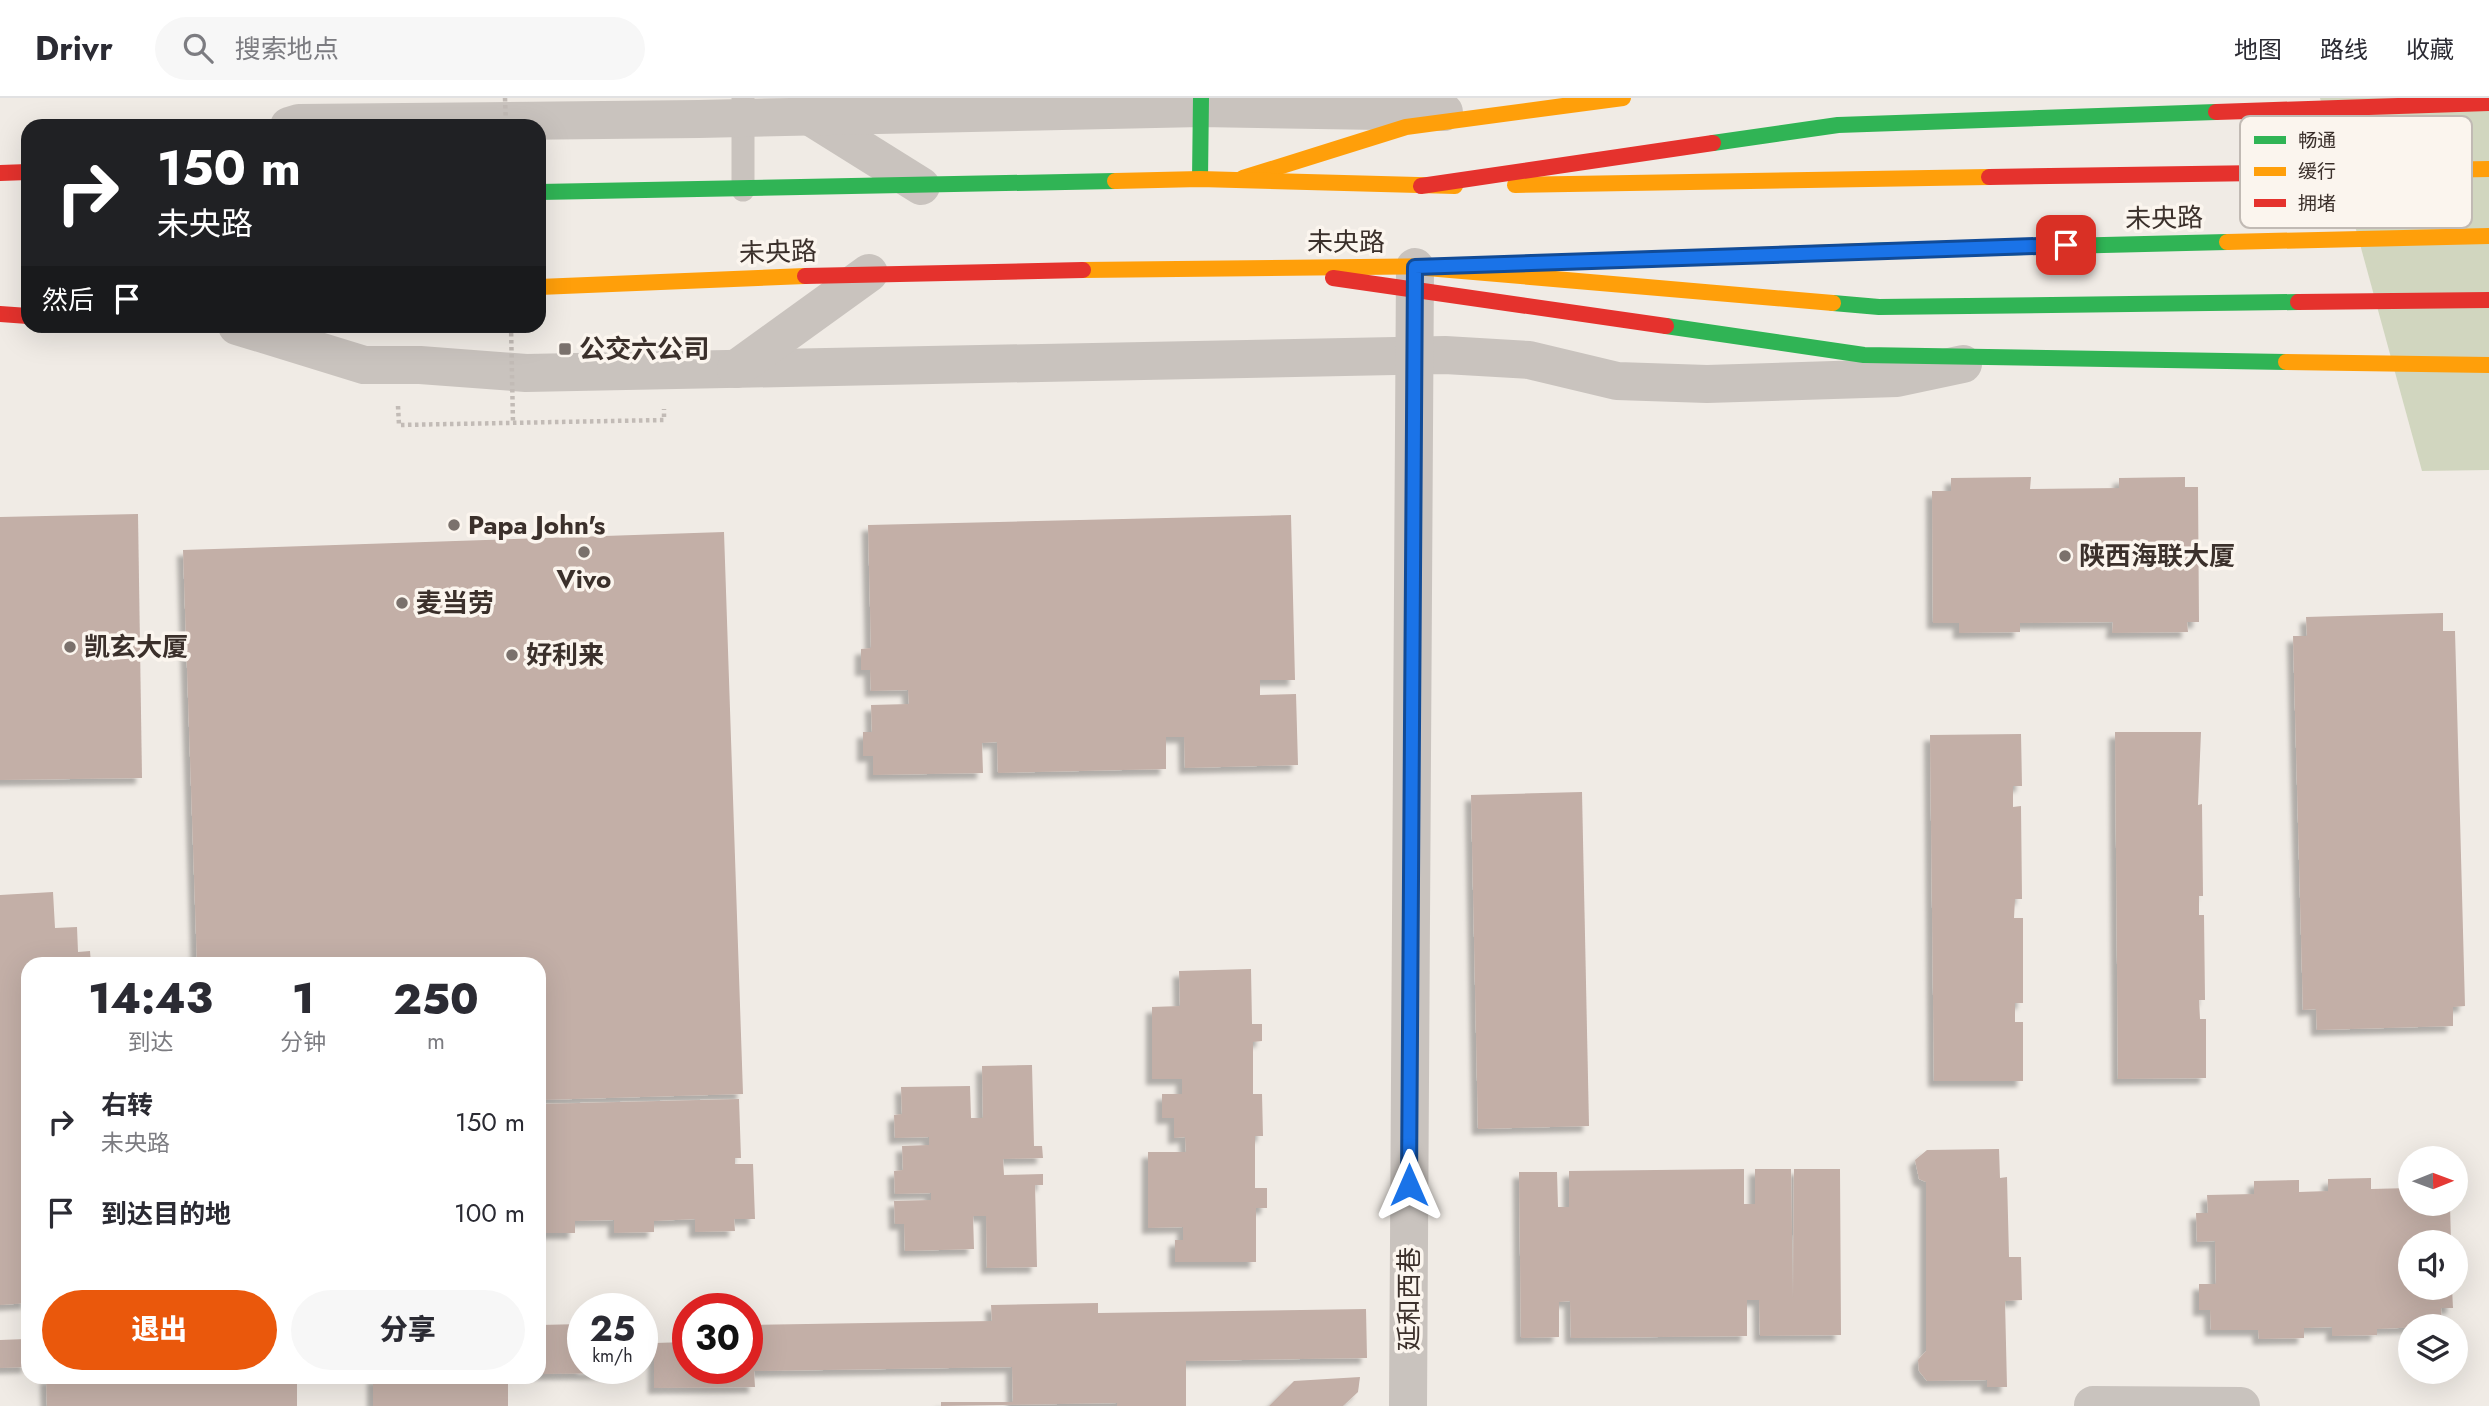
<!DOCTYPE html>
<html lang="zh">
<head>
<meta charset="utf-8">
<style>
  :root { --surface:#fff; --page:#f7f7f7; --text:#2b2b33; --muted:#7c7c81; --line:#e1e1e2; --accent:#ea580c }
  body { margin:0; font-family:Jost,"Noto Sans SC",sans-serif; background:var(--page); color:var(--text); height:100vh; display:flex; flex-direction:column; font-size:26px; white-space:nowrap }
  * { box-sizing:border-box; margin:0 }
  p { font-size:23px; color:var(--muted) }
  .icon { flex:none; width:38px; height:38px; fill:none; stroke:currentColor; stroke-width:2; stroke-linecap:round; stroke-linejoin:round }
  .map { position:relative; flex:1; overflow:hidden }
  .panel { position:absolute; left:21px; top:859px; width:525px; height:427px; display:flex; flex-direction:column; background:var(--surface); border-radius:21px; box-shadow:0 7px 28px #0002 }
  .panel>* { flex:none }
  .guide { position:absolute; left:21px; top:21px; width:525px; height:214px; border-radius:21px; box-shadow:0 7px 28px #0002; background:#202124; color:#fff; overflow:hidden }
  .needle { width:46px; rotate:89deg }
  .buttons { position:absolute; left:2398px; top:1048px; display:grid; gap:14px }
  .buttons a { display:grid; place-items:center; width:70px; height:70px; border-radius:50%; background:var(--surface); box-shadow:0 7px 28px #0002; font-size:35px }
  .speed { position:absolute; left:567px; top:1195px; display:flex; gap:14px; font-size:35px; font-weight:700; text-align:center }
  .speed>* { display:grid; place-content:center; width:91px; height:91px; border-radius:50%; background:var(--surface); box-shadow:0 7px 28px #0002; line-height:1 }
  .speed small { font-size:18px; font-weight:400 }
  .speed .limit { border:10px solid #d22; background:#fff; color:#111 }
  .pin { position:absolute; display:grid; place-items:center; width:60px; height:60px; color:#fff; margin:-30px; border-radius:14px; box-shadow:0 4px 10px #0006 }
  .me { position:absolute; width:77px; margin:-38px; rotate:0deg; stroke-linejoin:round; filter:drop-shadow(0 0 5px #0008) }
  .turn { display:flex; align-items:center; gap:24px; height:147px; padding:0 21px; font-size:32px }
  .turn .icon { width:91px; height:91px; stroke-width:2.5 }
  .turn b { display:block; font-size:49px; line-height:60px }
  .then { display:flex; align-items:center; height:66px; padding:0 21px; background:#0003; gap:14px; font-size:26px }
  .eta { display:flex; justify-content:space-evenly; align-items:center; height:119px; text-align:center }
  .eta b { font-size:42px; font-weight:800; line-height:49px }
  .cta { display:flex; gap:14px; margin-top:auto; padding:14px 21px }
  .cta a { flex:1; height:80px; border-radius:42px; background:var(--accent); color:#fff; font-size:28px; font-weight:800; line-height:80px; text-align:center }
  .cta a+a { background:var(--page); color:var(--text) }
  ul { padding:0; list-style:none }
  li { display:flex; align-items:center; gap:21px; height:91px; padding:0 21px }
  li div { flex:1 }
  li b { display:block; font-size:26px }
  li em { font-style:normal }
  header { display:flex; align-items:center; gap:42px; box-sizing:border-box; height:98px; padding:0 35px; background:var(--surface); border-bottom:2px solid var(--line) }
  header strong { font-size:33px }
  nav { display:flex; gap:38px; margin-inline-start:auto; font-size:24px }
  .search { width:490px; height:63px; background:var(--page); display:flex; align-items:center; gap:18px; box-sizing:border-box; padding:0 24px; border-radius:38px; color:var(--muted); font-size:26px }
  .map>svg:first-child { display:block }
  .green { fill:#d1d6bf }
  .building { fill:#c3afa7; filter:url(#shadow) }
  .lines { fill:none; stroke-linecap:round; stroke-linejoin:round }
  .path { stroke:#c2bbb6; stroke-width:4.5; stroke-dasharray:3.5 3.5; stroke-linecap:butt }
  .lane { stroke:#c9c3be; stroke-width:23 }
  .street { stroke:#c9c3be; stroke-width:38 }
  .fast { stroke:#30b455; stroke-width:16 }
  .slow { stroke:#ff9f0a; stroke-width:16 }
  .jam { stroke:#e5322d; stroke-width:16 }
  .path-bridge { stroke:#c2bbb6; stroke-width:4.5; stroke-dasharray:3.5 3.5; stroke-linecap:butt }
  .route-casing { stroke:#114b97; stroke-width:18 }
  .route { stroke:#1a73e8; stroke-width:12 }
  .poi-dot { fill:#7a716c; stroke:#fbf5ee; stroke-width:2.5 }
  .labels { text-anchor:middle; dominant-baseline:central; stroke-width:7; stroke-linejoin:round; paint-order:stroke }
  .street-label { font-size:26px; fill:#3b302b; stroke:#fbf5ee }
  .poi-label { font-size:26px; font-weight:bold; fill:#3b302b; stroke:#fbf5ee; text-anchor:start }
  .key { fill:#fbf5ee; stroke:#c1bab4; stroke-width:2 }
  .key-label { font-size:19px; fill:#3b302b }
</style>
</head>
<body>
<header>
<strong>Drivr</strong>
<div class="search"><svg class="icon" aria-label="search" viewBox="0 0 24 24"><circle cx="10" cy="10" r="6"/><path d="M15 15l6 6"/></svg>搜索地点</div>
<nav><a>地图</a><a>路线</a><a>收藏</a></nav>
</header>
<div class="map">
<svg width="2489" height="1308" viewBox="0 0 2489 1308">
  <defs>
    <filter id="shadow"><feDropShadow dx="-6" dy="6" stdDeviation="2" flood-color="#0004"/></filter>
  </defs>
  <rect width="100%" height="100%" fill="#f0ebe5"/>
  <!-- green -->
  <polygon class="green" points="2320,0 2489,0 2489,372 2422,373"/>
  <!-- building -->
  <g class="building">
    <polygon points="2031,379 2030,391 2119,390 2119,380 2185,379 2185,389 2198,389 2199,524 2187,524 2188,534 2112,535 2113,524 2020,525 2020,534 1959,535 1959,525 1933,525 1932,393 1951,393 1951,380"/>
    <polygon points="138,416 142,680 0,682 0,419"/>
    <polygon points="1291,417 1295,582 1260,582 1260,597 1296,596 1298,667 1185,670 1184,639 1166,639 1166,671 998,675 997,644 982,645 983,675 873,677 873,658 863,658 863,634 872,634 871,607 909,606 908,592 871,593 870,572 861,572 861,551 871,550 868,427"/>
    <polygon points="724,434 743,996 539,1002 539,866 197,866 183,452"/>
    <polygon points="2443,515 2443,533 2455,533 2465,908 2453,909 2453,928 2317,932 2316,911 2303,912 2293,538 2307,538 2306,519"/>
    <polygon points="2115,634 2201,634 2198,707 2202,706 2203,798 2199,798 2199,817 2204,817 2205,902 2199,902 2200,921 2206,921 2206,980 2118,981"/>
    <polygon points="2021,636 2022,688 2013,688 2013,709 2021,708 2022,801 2015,801 2014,820 2023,820 2023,905 2015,905 2015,924 2023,924 2023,983 1934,983 1930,637"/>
    <polygon points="1582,694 1589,1028 1478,1031 1471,697"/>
    <polygon points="53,794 55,830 77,829 78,854 90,853 91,866 28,866 28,1205 0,1207 0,797"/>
    <polygon points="1251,871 1252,926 1262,926 1262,943 1253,944 1253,996 1262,996 1263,1038 1255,1038 1255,1090 1267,1090 1267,1110 1256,1110 1256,1164 1175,1164 1175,1142 1183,1142 1183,1129 1148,1130 1148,1054 1186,1054 1185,1039 1174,1040 1174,1020 1162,1020 1162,996 1182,996 1182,981 1152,981 1152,909 1180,908 1179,873"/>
    <polygon points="1032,967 1034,1048 1042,1048 1043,1060 1003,1061 1004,1077 1043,1076 1043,1087 1035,1087 1037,1169 987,1170 986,1118 973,1118 974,1151 905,1153 904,1126 895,1126 894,1103 931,1102 931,1095 895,1096 894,1073 903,1072 902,1048 929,1047 929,1039 895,1040 894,1017 902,1016 901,989 970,988 971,1020 983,1020 982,968"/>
    <polygon points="739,1001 741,1060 735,1060 735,1066 753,1066 755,1121 734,1121 735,1133 695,1134 695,1121 654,1123 654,1134 614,1135 614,1122 575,1123 575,1135 539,1135 539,1006"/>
    <polygon points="1999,1051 2000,1080 2007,1079 2009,1159 2021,1159 2022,1202 2005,1203 2007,1289 1987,1289 1987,1282 1927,1283 1919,1273 1918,1262 1926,1253 1926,1084 1919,1081 1915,1062 1927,1052"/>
    <polygon points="1744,1071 1744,1106 1755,1106 1755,1071 1791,1071 1793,1201 1794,1071 1840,1071 1841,1237 1760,1238 1759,1202 1747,1202 1747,1238 1571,1240 1570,1203 1559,1204 1559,1239 1521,1240 1519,1074 1557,1074 1558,1109 1569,1109 1569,1073"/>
    <polygon points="2371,1080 2371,1091 2410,1090 2410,1106 2450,1107 2451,1144 2410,1144 2410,1190 2452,1190 2453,1210 2441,1210 2442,1228 2377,1231 2377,1237 2332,1238 2332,1229 2304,1230 2304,1240 2259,1241 2258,1232 2211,1232 2210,1212 2199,1212 2199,1186 2216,1186 2215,1143 2197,1144 2196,1115 2208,1115 2207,1097 2254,1096 2254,1083 2299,1082 2299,1094 2328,1093 2328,1081"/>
    <polygon points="1098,1205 1098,1215 1366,1211 1367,1260 1186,1263 1186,1308 1117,1308 1117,1305 941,1308 941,1304 1013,1304 1012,1269 754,1273 755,1289 654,1290 654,1245 688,1244 688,1270 747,1270 747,1227 992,1223 991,1207"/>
    <polygon points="583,1226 583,1270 633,1270 633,1275 539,1276 539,1227"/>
    <polygon points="26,1241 28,1269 0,1270 0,1242"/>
    <polygon points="46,1279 297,1279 297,1308 47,1308"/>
    <rect x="373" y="1279" width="135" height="29"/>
    <polygon points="1360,1279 1358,1294 1343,1308 1269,1308 1294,1283"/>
  </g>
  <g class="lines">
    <!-- path -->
    <polyline class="path" points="398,308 399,327 664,322 664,311"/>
    <!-- lane -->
    <polyline class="lane" points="743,0 743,92"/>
    <!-- street -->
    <g class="street">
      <polyline points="809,18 921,88"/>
      <polyline points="289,28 299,25 699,21 1201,10 1444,14"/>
      <polyline points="237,228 364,267 420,267 526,275 1445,257 1529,262 1617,283 1707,286 1897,280 1963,266"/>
      <polyline points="736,271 869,175"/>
      <polyline points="2093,1307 2241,1308"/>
      <polyline points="1408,1308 1415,169"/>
    </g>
    <!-- fast -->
    <g class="fast">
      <polyline points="1713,45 1838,27 2216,14"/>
      <polyline points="1200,81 1201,0"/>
      <polyline points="539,94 1115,83"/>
      <polyline points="1866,153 2227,144"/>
      <polyline points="1833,205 1879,209 2298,204"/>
      <polyline points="1666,228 1864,257 2286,264"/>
    </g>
    <!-- slow -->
    <g class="slow">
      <polyline points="2262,75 2489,71"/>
      <polyline points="1243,80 1406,29 1623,0"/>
      <polyline points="1115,83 1200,81 1455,88"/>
      <polyline points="1515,87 1989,79"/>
      <polyline points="2227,144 2489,138"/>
      <polyline points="1524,166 1866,153"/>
      <polyline points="1415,169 1833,205"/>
      <polyline points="1083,172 1450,168"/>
      <polyline points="539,189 805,178"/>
      <polyline points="2286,264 2489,267"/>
    </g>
    <!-- jam -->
    <g class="jam">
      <polyline points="2216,14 2489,5"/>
      <polyline points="0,75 28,74"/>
      <polyline points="1989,79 2262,75"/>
      <polyline points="1421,88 1713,45"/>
      <polyline points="805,178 1083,172"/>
      <polyline points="1333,180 1666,228"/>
      <polyline points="2298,204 2489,202"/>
      <polyline points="0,216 28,218"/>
    </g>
    <!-- path-bridge -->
    <g class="path-bridge">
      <polyline points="505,0 506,28"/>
      <polyline points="511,228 513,325"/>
    </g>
  </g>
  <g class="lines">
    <defs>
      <polyline id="route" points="1409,1087 1415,169 2066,147"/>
    </defs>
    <!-- route casing -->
    <use href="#route" class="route-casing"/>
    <!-- route -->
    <use href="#route" class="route"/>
  </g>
  <!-- markers -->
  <g class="poi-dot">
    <rect x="558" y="244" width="14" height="14" rx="3.5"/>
    <circle cx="454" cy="427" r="7"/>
    <circle cx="584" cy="454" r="7"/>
    <circle cx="2065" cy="458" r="7"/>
    <circle cx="402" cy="505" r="7"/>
    <circle cx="70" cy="549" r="7"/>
    <circle cx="512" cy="557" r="7"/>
  </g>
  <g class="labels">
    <!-- street labels -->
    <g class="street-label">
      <text transform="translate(2164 120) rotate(-1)">未央路</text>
      <text x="1346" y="144">未央路</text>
      <text transform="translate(778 154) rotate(-2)">未央路</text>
      <text transform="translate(1409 1201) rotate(-90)">延和西巷</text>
    </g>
    <!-- poi labels -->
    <g class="poi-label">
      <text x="579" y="251">公交六公司</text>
      <text x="468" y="427">Papa John's</text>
      <text x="2079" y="458">陕西海联大厦</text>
      <text x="584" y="481" text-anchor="middle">Vivo</text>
      <text x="416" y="505">麦当劳</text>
      <text x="84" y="549">凯玄大厦</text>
      <text x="526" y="557">好利来</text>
    </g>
  </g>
  <!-- legend -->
  <rect x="2240" y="18" width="232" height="112" rx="10" class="key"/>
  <rect x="2254" y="38" width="32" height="8" fill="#30b455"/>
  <rect x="2254" y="69" width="32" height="9" fill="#ff9f0a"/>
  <rect x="2254" y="101" width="32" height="8" fill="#e5322d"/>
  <g class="key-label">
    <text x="2298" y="49">畅通</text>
    <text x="2298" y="80">缓行</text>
    <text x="2298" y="112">拥堵</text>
  </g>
</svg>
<div class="buttons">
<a><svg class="needle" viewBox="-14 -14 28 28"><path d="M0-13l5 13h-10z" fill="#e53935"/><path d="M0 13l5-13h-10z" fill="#7c7c81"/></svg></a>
<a><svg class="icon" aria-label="sound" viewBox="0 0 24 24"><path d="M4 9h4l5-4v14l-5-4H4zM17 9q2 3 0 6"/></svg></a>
<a><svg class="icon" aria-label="layers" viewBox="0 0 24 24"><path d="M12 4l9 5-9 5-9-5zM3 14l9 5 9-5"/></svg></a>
</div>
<div class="speed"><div>25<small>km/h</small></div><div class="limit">30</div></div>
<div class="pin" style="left:2066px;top:147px;background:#d93025"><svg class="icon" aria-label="arrive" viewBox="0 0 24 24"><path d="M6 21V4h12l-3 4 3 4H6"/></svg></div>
<svg class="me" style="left:1409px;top:1087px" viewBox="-20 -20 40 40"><path d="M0-17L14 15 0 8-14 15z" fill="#1a73e8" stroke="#fff" stroke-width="4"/></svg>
<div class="guide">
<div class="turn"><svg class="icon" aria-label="right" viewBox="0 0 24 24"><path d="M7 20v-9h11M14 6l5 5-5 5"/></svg><div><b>150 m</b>未央路</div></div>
<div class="then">然后<svg class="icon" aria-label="arrive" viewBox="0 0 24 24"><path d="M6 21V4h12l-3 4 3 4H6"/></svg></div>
</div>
<section class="panel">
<div class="eta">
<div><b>14:43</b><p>到达</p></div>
<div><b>1</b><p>分钟</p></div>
<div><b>250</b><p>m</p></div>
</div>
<ul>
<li><svg class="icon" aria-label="right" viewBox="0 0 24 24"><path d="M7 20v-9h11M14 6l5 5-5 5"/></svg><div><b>右转</b><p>未央路</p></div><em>150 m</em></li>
<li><svg class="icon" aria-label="arrive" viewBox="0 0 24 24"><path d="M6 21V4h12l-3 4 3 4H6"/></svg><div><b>到达目的地</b></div><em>100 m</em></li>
</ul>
<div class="cta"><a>退出</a><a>分享</a></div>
</section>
</div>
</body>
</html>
